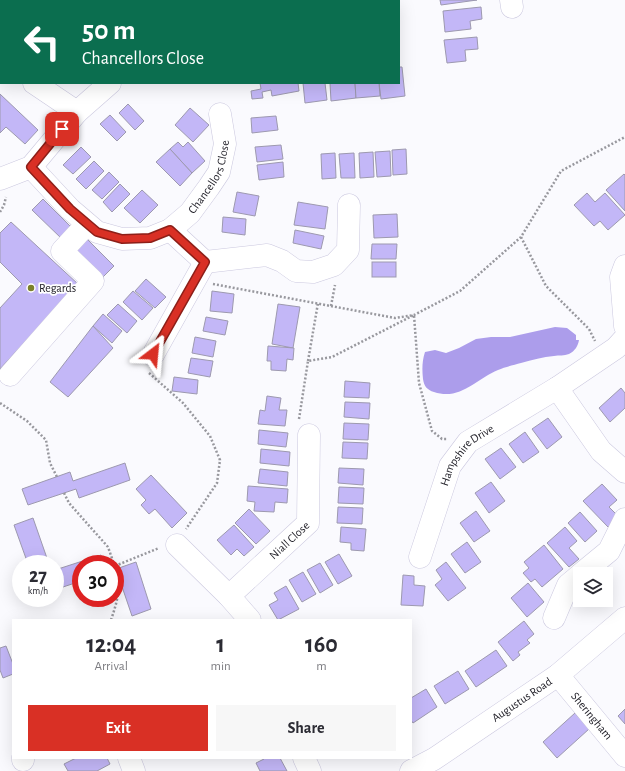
<!DOCTYPE html>
<html lang="en">
<head>
<meta charset="utf-8">
<style>
  :root { --surface:#fff; --page:#f7f7f7; --text:#2b2b33; --muted:#7c7c81; --accent:#d93025 }
  body { margin:0; font-family:"Alegreya Sans",sans-serif; background:var(--page); color:var(--text); height:100vh; display:flex; flex-direction:column; font-size:15px; white-space:nowrap }
  * { box-sizing:border-box; margin:0 }
  p { font-size:13px; color:var(--muted) }
  .icon { flex:none; width:22px; height:22px; fill:none; stroke:currentColor; stroke-width:2; stroke-linecap:round; stroke-linejoin:round }
  .map { position:relative; flex:1; overflow:hidden }
  .details { position:absolute; left:12px; top:619px; width:400px; height:140px; display:flex; flex-direction:column; background:var(--surface); border-radius:0px; box-shadow:0 4px 16px #0002 }
  .details>* { flex:none }
  .banner { position:absolute; left:0px; top:0px; width:400px; height:84px; box-shadow:0 4px 16px #0002; background:#0b6e4f; color:#fff; overflow:hidden }
  .buttons { position:absolute; left:573px; top:567px; display:grid; gap:8px }
  .buttons a { display:grid; place-items:center; width:40px; height:40px; border-radius:0px; background:var(--surface); box-shadow:0 4px 16px #0002; font-size:20px }
  .speed { position:absolute; left:12px; top:555px; display:flex; gap:8px; font-size:20px; font-weight:700; text-align:center }
  .speed>* { display:grid; place-content:center; width:52px; height:52px; border-radius:50%; background:var(--surface); box-shadow:0 4px 16px #0002; line-height:1 }
  .speed small { font-size:10px; font-weight:400 }
  .speed .limit { border:6px solid #d22; background:#fff; color:#111 }
  .pin { position:absolute; display:grid; place-items:center; width:34px; height:34px; color:#fff; margin:-17px; border-radius:8px; box-shadow:0 2px 6px #0006 }
  .me { position:absolute; width:44px; margin:-22px; rotate:29deg; stroke-linejoin:round; filter:drop-shadow(0 0 3px #0008) }
  .turn { display:flex; align-items:center; gap:14px; height:84px; padding:0 16px; font-size:18px }
  .turn .icon { width:52px; height:52px; stroke-width:2.5 }
  .turn b { display:block; font-size:28px; line-height:34px }
  .eta { display:flex; justify-content:space-evenly; align-items:center; height:68px; text-align:center }
  .eta b { font-size:24px; font-weight:700; line-height:28px }
  .primary-button { display:flex; gap:8px; margin-top:auto; padding:8px 16px }
  .primary-button a { flex:1; height:46px; border-radius:0px; background:var(--accent); color:#fff; font-size:16px; font-weight:700; line-height:46px; text-align:center }
  .primary-button a+a { background:var(--page); color:var(--text) }
  .map>svg:first-child { display:block }
  .water { fill:#ac9deb }
  .building { fill:#c3b7f7; stroke:#9d99af }
  .lines { fill:none; stroke-linecap:round; stroke-linejoin:round }
  .minor-casing { stroke:#cbc8df; stroke-width:23 }
  .path { stroke:#98989e; stroke-width:2.5; stroke-dasharray:2 2; stroke-linecap:butt }
  .minor { stroke:#fff; stroke-width:22 }
  .route-casing { stroke:#8d1f18; stroke-width:10 }
  .route { stroke:#d93025; stroke-width:7 }
  .poi-dot { fill:#7c812b; stroke:#fff; stroke-width:1.5 }
  .labels { text-anchor:middle; dominant-baseline:central; stroke-width:3.5; stroke-linejoin:round; paint-order:stroke }
  .street-label { font-size:12px; fill:#1e1d25; stroke:#fff }
  .poi-label { font-size:12px; fill:#1e1d25; stroke:#fff; text-anchor:start }
</style>
</head>
<body>
<div class="map">
<svg width="625" height="771" viewBox="0 0 625 771">
  <rect width="100%" height="100%" fill="#fafafe"/>
  <!-- water -->
  <path class="water" d="M555,327L567,328L576,335V340H579C578,346 575,351 569,354C564,356 559,355 554,356C543,357 532,360 521,363C514,365 505,367 498,370C476,379 460,401 434,392C427,390 424,386 423,379C422,370 422,361 425,352L435,350L446,353L459,348L476,339L491,337H510Z"/>
  <!-- building -->
  <g class="building">
    <polygon points="440,0 477,0 441,5"/>
    <polygon points="481,7 482,19 470,21 471,29 445,32 443,11"/>
    <polygon points="477,37 478,49 465,50 466,61 447,63 444,40"/>
    <polygon points="399,67 402,67 405,96 381,99 379,83 399,83"/>
    <polygon points="260,83 298,83 299,91 272,96 271,90 262,92 263,98 252,99 251,91 261,89"/>
    <polygon points="303,83 325,83 327,100 305,103"/>
    <polygon points="330,83 355,83 356,98 331,101"/>
    <polygon points="355,83 379,83 380,96 356,98"/>
    <polygon points="0,94 38,130 25,144 6,127 0,133"/>
    <polygon points="128,104 144,121 135,130 119,113"/>
    <polygon points="190,108 209,125 193,142 175,125"/>
    <polygon points="110,115 126,132 117,141 100,124"/>
    <polygon points="276,116 278,130 252,133 251,118"/>
    <polygon points="178,142 183,147 188,142 205,161 192,173 170,149"/>
    <polygon points="281,145 283,159 257,162 255,147"/>
    <polygon points="81,147 91,157 73,174 63,165"/>
    <polygon points="170,149 192,173 180,186 156,162"/>
    <polygon points="406,149 407,174 393,175 392,150"/>
    <polygon points="390,151 391,176 377,177 375,152"/>
    <polygon points="373,152 374,177 360,178 359,153"/>
    <polygon points="335,153 336,178 322,179 321,154"/>
    <polygon points="354,153 355,178 341,178 339,154"/>
    <polygon points="94,161 104,171 86,189 76,179"/>
    <polygon points="283,162 284,177 259,180 257,165"/>
    <polygon points="109,172 119,182 102,199 92,190"/>
    <polygon points="624,174 625,175 625,211 606,190"/>
    <polygon points="120,184 130,194 112,212 103,202"/>
    <polygon points="142,190 158,205 140,223 124,208"/>
    <polygon points="237,192 259,196 255,216 233,212"/>
    <polygon points="587,193 595,202 605,193 625,215 608,230 600,221 594,226 574,205"/>
    <polygon points="43,199 72,228 62,239 32,210"/>
    <polygon points="298,202 328,207 325,229 294,225"/>
    <polygon points="397,214 398,237 374,238 373,215"/>
    <polygon points="223,217 246,219 245,235 222,232"/>
    <polygon points="11,222 78,284 0,369 0,308 22,284 0,262 0,233"/>
    <polygon points="295,230 324,236 321,249 293,243"/>
    <polygon points="86,238 114,266 102,278 74,250"/>
    <polygon points="372,244 397,244 396,259 371,259"/>
    <rect x="372" y="262" width="24" height="15"/>
    <polygon points="146,279 166,297 155,308 135,291"/>
    <polygon points="133,291 153,308 142,320 123,302"/>
    <polygon points="212,291 234,294 232,313 210,311"/>
    <polygon points="118,304 137,321 127,333 107,315"/>
    <polygon points="278,304 300,307 293,348 272,344"/>
    <polygon points="103,314 122,331 112,343 93,326"/>
    <polygon points="206,317 228,321 225,335 203,331"/>
    <polygon points="93,326 113,348 68,397 50,382"/>
    <polygon points="195,337 216,341 213,357 192,353"/>
    <polygon points="268,346 294,348 293,360 287,359 286,371 271,370 271,361 267,361"/>
    <polygon points="191,358 213,361 210,377 188,373"/>
    <polygon points="174,377 198,380 197,394 172,391"/>
    <polygon points="345,381 370,383 369,398 344,397"/>
    <polygon points="621,388 625,393 625,408 610,422 599,408"/>
    <polygon points="267,396 281,398 279,410 287,410 285,426 258,424 260,410 265,411"/>
    <polygon points="345,402 370,403 369,419 344,417"/>
    <polygon points="548,418 562,437 547,449 532,429"/>
    <polygon points="344,423 369,424 368,440 343,439"/>
    <polygon points="259,430 288,433 286,447 258,444"/>
    <polygon points="525,432 539,452 523,463 509,444"/>
    <polygon points="343,442 368,443 367,459 342,458"/>
    <polygon points="501,448 516,467 500,479 485,459"/>
    <polygon points="261,449 290,452 289,466 260,463"/>
    <polygon points="125,463 130,480 79,498 76,489 28,505 22,489 70,472 73,481"/>
    <polygon points="339,468 364,469 363,485 338,483"/>
    <polygon points="260,469 288,472 287,486 258,483"/>
    <polygon points="151,475 187,513 172,528 155,509 149,514 141,505 146,500 136,489"/>
    <polygon points="491,482 505,501 489,513 475,493"/>
    <polygon points="602,484 617,500 609,507 619,517 608,527 583,501"/>
    <polygon points="248,486 288,489 287,503 275,502 274,512 254,511 255,502 247,501"/>
    <polygon points="339,487 364,488 363,504 338,503"/>
    <polygon points="338,507 363,508 362,524 337,523"/>
    <polygon points="249,509 270,531 256,544 235,523"/>
    <polygon points="476,511 490,531 474,542 460,523"/>
    <polygon points="580,512 597,531 585,542 568,523"/>
    <polygon points="33,518 49,564 28,564 14,525"/>
    <polygon points="234,525 254,547 244,556 237,549 231,555 217,540"/>
    <polygon points="341,527 366,529 364,551 351,550 351,543 340,542"/>
    <polygon points="565,527 577,541 569,548 579,559 569,567 547,543"/>
    <polygon points="467,542 481,562 465,573 451,554"/>
    <polygon points="544,545 563,569 542,587 535,579 531,582 523,573 529,568 524,562"/>
    <polygon points="339,554 352,576 338,584 325,562"/>
    <polygon points="101,555 104,564 81,564 81,581 57,589 55,582 55,570"/>
    <polygon points="136,562 151,609 132,616 116,569"/>
    <polygon points="446,562 466,588 448,601 435,585 442,579 436,570"/>
    <polygon points="320,563 333,585 320,593 307,570"/>
    <polygon points="303,572 316,594 302,602 289,580"/>
    <polygon points="403,575 414,576 414,585 425,586 423,606 401,605"/>
    <polygon points="528,583 544,602 527,617 511,598"/>
    <polygon points="286,586 299,609 278,620 269,605 278,600 274,593"/>
    <polygon points="524,621 534,634 527,640 530,643 518,652 520,655 513,661 498,642"/>
    <polygon points="6,646 13,664 13,674 3,678 0,670 0,648"/>
    <polygon points="496,650 507,666 476,687 465,671"/>
    <polygon points="458,671 469,689 445,704 434,686"/>
    <polygon points="426,689 437,707 413,723 411,720 411,698"/>
    <polygon points="625,709 625,724 618,716"/>
    <polygon points="575,713 589,729 557,758 543,742"/>
    <polygon points="76,758 107,758 110,764 97,771 68,771 64,764"/>
    <polygon points="263,758 280,758 287,771 260,771 256,763 264,759"/>
  </g>
  <g class="lines">
    <defs>
      <g id="minor">
        <polyline points="304,0 304,1"/>
        <polyline points="511,0 512,7"/>
        <polyline points="34,83 77,112"/>
        <polyline points="31,167 70,209 97,232 122,239 150,238 170,230"/>
        <polyline points="0,179 31,167 77,112 110,83"/>
        <polyline points="205,262 267,255 282,261 296,271 313,272 334,265 348,250 349,205"/>
        <polyline points="625,266 621,277 625,326"/>
        <path id="s1" d="M153,355L205,262L170,230L190,213L209,187L219,172L225,144L220,114"/>
        <polyline points="10,375 93,281 62,251 87,224"/>
        <polyline points="557,388 601,451 625,472"/>
        <polyline points="177,545 229,596"/>
        <path id="s2" d="M420,557L450,466L468,442L557,388L616,348L625,338"/>
        <polyline points="581,574 609,551 625,519"/>
        <polyline points="554,618 568,585 580,575"/>
        <path id="s3" d="M250,620L229,596L308,523L309,435"/>
        <path id="s4" d="M558,675L625,756"/>
        <polyline points="23,758 23,760"/>
        <polyline points="129,758 134,771"/>
        <polyline points="304,758 310,771"/>
        <path id="s5" d="M411,771L434,759L558,675L625,618"/>
      </g>
    </defs>
    <!-- minor casing -->
    <use href="#minor" class="minor-casing"/>
    <!-- path -->
    <g class="path">
      <polyline points="0,212 4,205 6,197"/>
      <polyline points="521,237 546,286 589,329 595,341"/>
      <polyline points="213,284 395,318 414,315 460,291 521,237 561,171 625,137"/>
      <polyline points="331,306 335,285"/>
      <polyline points="308,361 318,303"/>
      <polyline points="149,373 183,403 210,436 220,460 217,483 186,529"/>
      <polyline points="0,403 27,421 46,440 50,463 57,477"/>
      <polyline points="299,419 308,361 332,357 414,315 419,383 432,431 442,439 448,439"/>
      <polyline points="64,493 69,503 108,547 114,564"/>
      <polyline points="115,566 159,548"/>
      <path d="M111,620C117,602 122,587 115,568"/>
    </g>
    <!-- minor -->
    <use href="#minor" class="minor"/>
  </g>
  <g class="lines">
    <defs>
      <polyline id="route" points="62,129 31,167 70,209 97,232 122,239 150,238 170,230 205,262 153,354"/>
    </defs>
    <!-- route casing -->
    <use href="#route" class="route-casing"/>
    <!-- route -->
    <use href="#route" class="route"/>
  </g>
  <!-- markers -->
  <circle class="poi-dot" cx="31" cy="288" r="4"/>
  <g class="labels">
    <!-- street labels -->
    <g class="street-label">
      <text stroke="none"><textPath href="#s1" startOffset="222">Chancellors Close</textPath></text>
      <text stroke="none"><textPath href="#s2" startOffset="115">Hampshire Drive</textPath></text>
      <text stroke="none"><textPath href="#s3" startOffset="114">Niall Close</textPath></text>
      <text stroke="none"><textPath href="#s5" startOffset="132">Augustus Road</textPath></text>
      <text stroke="none"><textPath href="#s4" startOffset="53">Sheringham</textPath></text>
    </g>
    <!-- poi labels -->
    <g class="poi-label">
      <text x="39" y="288">Regards</text>
    </g>
  </g>
</svg>
<div class="buttons">
<a><svg class="icon" aria-label="layers" viewBox="0 0 24 24"><path d="M12 4l9 5-9 5-9-5zM3 14l9 5 9-5"/></svg></a>
</div>
<div class="speed"><div>27<small>km/h</small></div><div class="limit">30</div></div>
<div class="pin" style="left:62px;top:129px;background:#d93025"><svg class="icon" aria-label="arrive" viewBox="0 0 24 24"><path d="M6 21V4h12l-3 4 3 4H6"/></svg></div>
<svg class="me" style="left:153px;top:354px" viewBox="-20 -20 40 40"><path d="M0-17L14 15 0 8-14 15z" fill="#d93025" stroke="#fff" stroke-width="4"/></svg>
<div class="banner">
<div class="turn"><svg class="icon" aria-label="left" viewBox="0 0 24 24"><path d="M17 20v-9H6M10 6l-5 5 5 5"/></svg><div><b>50 m</b>Chancellors Close</div></div>
</div>
<section class="details">
<div class="eta">
<div><b>12:04</b><p>Arrival</p></div>
<div><b>1</b><p>min</p></div>
<div><b>160</b><p>m</p></div>
</div>
<div class="primary-button"><a>Exit</a><a>Share</a></div>
</section>
</div>
</body>
</html>
